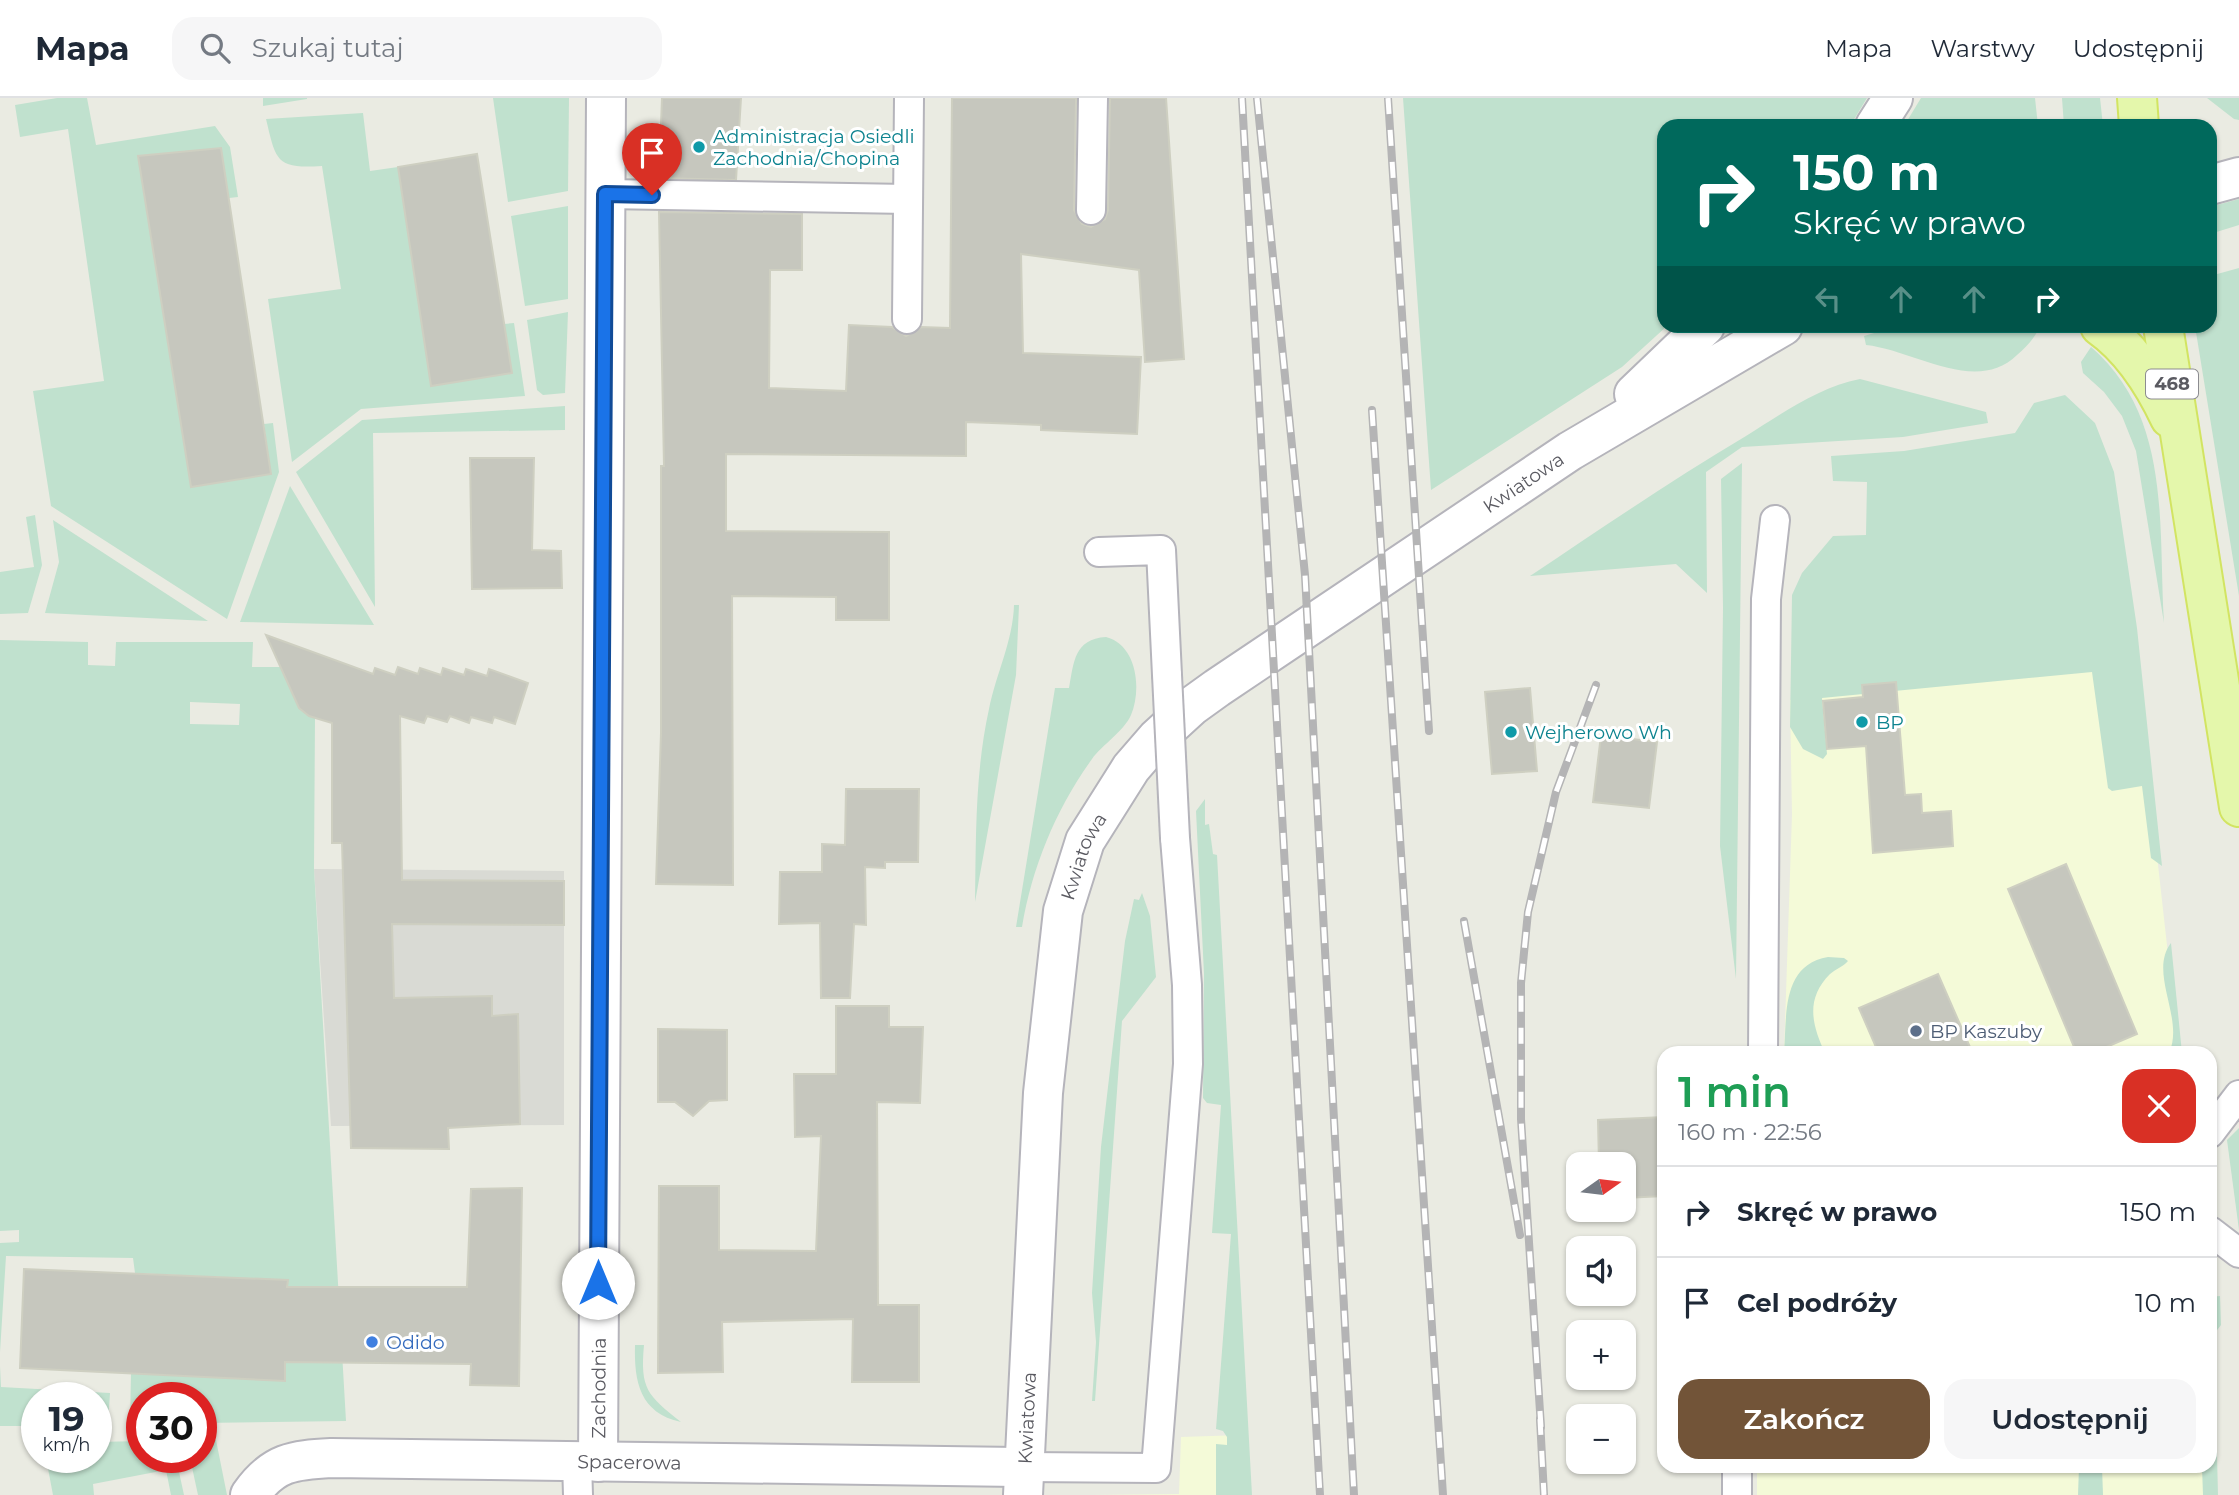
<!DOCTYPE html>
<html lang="pl">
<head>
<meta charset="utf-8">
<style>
  :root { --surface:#fff; --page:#f6f6f7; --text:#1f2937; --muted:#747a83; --line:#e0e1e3; --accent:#725438 }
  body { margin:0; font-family:Montserrat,sans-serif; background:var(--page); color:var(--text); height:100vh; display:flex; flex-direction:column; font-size:26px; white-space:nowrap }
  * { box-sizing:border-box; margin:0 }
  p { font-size:23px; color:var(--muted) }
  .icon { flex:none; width:38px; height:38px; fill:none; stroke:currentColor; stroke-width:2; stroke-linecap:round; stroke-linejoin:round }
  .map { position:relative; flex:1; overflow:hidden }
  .details { position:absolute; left:1657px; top:948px; width:560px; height:427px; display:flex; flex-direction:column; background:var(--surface); border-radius:21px; box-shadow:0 2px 5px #0004 }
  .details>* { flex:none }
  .top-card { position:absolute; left:1657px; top:21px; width:560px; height:214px; border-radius:21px; box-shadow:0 2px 5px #0004; background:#00695c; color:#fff; overflow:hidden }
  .needle { width:46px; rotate:76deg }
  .buttons { position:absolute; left:1566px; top:1054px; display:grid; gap:14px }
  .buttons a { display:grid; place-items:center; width:70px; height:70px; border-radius:14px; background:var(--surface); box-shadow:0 2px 5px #0004; font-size:35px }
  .speed { position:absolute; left:21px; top:1284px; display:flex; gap:14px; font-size:35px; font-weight:700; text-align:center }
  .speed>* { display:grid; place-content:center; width:91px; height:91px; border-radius:50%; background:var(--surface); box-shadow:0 2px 5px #0004; line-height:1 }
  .speed small { font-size:18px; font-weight:400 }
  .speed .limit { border:10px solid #d22; background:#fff; color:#111 }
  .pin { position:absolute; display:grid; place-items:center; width:60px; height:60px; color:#fff; margin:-72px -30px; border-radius:50% 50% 50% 0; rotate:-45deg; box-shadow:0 0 7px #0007 }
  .pin .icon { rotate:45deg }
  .me { position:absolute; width:77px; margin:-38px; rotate:0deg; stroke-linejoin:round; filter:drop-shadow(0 0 5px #0008) }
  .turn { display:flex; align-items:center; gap:24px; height:147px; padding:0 21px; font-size:32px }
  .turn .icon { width:91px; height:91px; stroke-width:2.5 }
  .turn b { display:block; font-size:49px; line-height:60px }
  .lanes { display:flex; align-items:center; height:66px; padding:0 21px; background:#0003; justify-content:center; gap:35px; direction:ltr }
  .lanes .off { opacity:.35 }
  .round { display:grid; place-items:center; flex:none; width:74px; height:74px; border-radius:21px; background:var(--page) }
  .summary { display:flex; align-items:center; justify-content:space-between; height:119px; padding:0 21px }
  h1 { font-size:42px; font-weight:600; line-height:52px; color:#1e9e55 }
  .button { display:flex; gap:14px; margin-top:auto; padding:14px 21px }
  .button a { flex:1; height:80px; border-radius:21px; background:var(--accent); color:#fff; font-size:28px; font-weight:600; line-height:80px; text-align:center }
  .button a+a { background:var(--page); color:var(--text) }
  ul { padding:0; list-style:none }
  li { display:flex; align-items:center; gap:21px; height:91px; padding:0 21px; border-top:2px solid var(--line) }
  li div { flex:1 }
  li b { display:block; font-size:26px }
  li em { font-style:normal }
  header { display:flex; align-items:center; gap:42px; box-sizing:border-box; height:98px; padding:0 35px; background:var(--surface); border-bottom:2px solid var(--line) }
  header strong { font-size:33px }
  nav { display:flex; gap:38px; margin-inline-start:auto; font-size:24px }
  .search { width:490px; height:63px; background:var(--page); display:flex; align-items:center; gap:18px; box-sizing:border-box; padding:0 24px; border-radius:21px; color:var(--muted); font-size:26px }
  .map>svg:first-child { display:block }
  .commercial { fill:#f4fad8 }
  .industrial { fill:#d9dad4 }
  .green { fill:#c0e1ce; fill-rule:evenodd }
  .building { fill:#c6c7be; stroke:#cecfc1; stroke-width:2 }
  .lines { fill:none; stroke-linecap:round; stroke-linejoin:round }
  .service-casing { stroke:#b5b4bb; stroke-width:32 }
  .minor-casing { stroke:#b5b4bb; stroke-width:42 }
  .tertiary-casing { stroke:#b5b4bb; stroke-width:42 }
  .primary-casing { stroke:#d2e462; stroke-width:42 }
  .service { stroke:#fff; stroke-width:28 }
  .minor { stroke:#fff; stroke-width:38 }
  .tertiary { stroke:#fff; stroke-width:38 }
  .primary { stroke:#e4f7ab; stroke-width:38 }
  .rail-casing { stroke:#b4b4b5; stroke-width:8 }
  .rail { stroke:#fff; stroke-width:5; stroke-dasharray:16; stroke-linecap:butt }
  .service-bridge-casing { stroke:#b5b4bb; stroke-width:32; stroke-linecap:butt }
  .service-bridge { stroke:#fff; stroke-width:28 }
  .route-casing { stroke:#114b97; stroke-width:18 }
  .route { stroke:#1a73e8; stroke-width:12 }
  .culture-dot { fill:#0f9aa8; stroke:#fff; stroke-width:2.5 }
  .service-dot { fill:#5c6f8a; stroke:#fff; stroke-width:2.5 }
  .shop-dot { fill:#3f7fe0; stroke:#fff; stroke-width:2.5 }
  .labels { text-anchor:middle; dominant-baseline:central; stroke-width:6; stroke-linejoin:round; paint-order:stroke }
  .shield { fill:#fff; stroke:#8c8c90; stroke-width:2 }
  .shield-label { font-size:18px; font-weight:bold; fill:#5a5a61 }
  .culture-label { font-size:19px; fill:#0d838f; stroke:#fff; text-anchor:start }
  .street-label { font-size:19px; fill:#5a5a61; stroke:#fff }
  .service-label { font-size:19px; fill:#4e5e75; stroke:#fff; text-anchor:start }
  .shop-label { font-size:19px; fill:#366cbe; stroke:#fff; text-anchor:start }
</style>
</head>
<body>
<header>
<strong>Mapa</strong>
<div class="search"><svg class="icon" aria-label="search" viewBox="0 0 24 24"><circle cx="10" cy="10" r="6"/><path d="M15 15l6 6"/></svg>Szukaj tutaj</div>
<nav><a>Mapa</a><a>Warstwy</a><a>Udostępnij</a></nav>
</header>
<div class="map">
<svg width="2239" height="1397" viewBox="0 0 2239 1397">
  <rect width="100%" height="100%" fill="#eaebe2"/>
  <!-- commercial -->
  <g class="commercial">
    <polygon points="2136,569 2179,955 1784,956 1792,716 1790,602"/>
    <polygon points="1241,1337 1244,1397 1092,1397 1179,1396 1181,1339"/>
    <polygon points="2210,1368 2218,1397 1757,1397 1757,1369"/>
  </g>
  <!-- industrial -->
  <polygon class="industrial" points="314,771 564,773 564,1027 331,1028"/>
  <!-- green -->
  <g class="green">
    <polygon points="57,0 87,0 96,47 215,28 230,49 238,99 229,100 221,50 139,58 191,389 271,376 264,326 273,325 279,374 227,521 51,408 33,293 104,283 68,31 20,39 15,7"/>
    <polygon points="263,0 307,0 307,1 263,8"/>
    <polygon points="493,0 569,0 568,93 508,104"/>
    <polygon points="1403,0 1867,0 1850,28 1664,28 1664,228 1667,228 1622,269 1431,392"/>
    <polygon points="1921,0 2035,0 2038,28 1904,28"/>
    <polygon points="2062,0 2100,0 2103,28 2064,28"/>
    <polygon points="2207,0 2239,0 2239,22 2234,21"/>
    <path d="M363,15L370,73L398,69L431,288L512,275L504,226L514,225L525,298L361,311L292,364L268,201L341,191L322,68C276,71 276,63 266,21Z"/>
    <polygon points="2239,101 2239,127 2210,136 2210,109"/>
    <polygon points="568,108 568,201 525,208 511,118"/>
    <polygon points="2239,170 2239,498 2195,228 2210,228 2210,178"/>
    <polygon points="568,214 565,295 543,297 537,292 527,222"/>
    <path d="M1898,228H2040C2035,240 2027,248 2017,257C1976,297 1914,252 1866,247L1864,238Z"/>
    <path d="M2091,249C2172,319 2158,428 2164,525L2136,353L2122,318L2104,294L2083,275L2081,264Z"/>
    <path d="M1860,281L1986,314L1988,325L1903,339L1742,349L1706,374L1707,495L1676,466L1530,478C1602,430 1672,382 1746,338C1781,316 1819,289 1860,281Z"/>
    <polygon points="2065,297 2095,325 2114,374 2137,530 2162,768 2151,760 2142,688 2112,693 2108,690 2092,574 1822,600 1827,656 1823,661 1803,651 1790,629 1792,497 1802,475 1833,438 1866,437 1867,384 1833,383 1831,358 1904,353 2015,335 2034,305"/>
    <polygon points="565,308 565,332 373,335 375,509 296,374 362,322"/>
    <polygon points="1742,365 1736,881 1720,748 1723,510 1721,381"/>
    <polygon points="290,388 374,527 240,524"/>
    <polygon points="35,417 42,467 28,515 0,516 0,474 34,469 26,419"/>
    <polygon points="53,422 208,523 45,515 59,464"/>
    <path d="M1014,507H1019L1016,577L975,804C976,739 975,674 989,611C996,576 1013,543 1014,507Z"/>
    <path d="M1106,539C1137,547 1142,591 1131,617C1124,633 1102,647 1092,661C1056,711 1032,769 1022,829H1016L1055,590H1069C1074,564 1074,541 1106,539Z"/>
    <path d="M0,542L88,544V567L115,568L116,544H253L252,569H298L306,573L295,602L299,610L315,620L314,771L346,1323L201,1325V1300H142V1326H130L131,1275L285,1282L288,1182L135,1175L133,1160L6,1158L0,1254V1145L19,1144V1132L0,1133ZM190,604L240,606L239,627L190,626Z"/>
    <polygon points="1205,701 1205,727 1209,726 1213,756 1217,757 1252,1397 1216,1397 1216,1346 1227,1347 1227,1339 1223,1333 1216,1331 1231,1136 1212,1135 1221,1007 1207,1005 1203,1000 1204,876 1196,713"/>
    <polygon points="1142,795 1150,818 1156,879 1122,923 1095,1303 1092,1303 1096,1244 1092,1195 1101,1049 1125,843 1134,801 1139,802"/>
    <path d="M2171,845L2182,955H2169C2185,921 2148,875 2171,845Z"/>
    <path d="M1828,859L1844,860L1848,863C1844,868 1836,871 1830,876C1805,901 1812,927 1825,955H1784C1787,918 1781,867 1828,859Z"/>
    <polygon points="2239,1030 2239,1132 2227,1042"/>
    <polygon points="2220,1198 2221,1227 2214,1236 2218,1397 2203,1397 2202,1369 2210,1368 2210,1199"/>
    <path d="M635,1247H644C640,1291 647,1297 681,1324C640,1315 634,1284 635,1247Z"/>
    <polygon points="0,1268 1,1289 110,1295 108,1326 96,1327 96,1300 37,1300 37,1328 0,1328"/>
    <polygon points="201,1342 216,1342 227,1397 198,1397 190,1360 201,1360"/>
    <polygon points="142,1343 142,1360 176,1360 184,1397 171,1397 166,1372 93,1386 94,1397 53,1397 46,1360 96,1360 96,1344"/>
    <polygon points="2079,1369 2102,1369 2103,1397 2078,1397"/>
  </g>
  <!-- building -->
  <g class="building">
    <polygon points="662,0 741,0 736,82 659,80"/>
    <polygon points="952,0 1076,0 1074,112 1082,126 1091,129 1105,121 1108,112 1110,0 1166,0 1184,261 1145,264 1139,172 1021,156 1023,255 1141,259 1137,336 1041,332 1041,327 966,324 966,358 726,356 726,433 889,434 889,522 836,522 836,499 732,498 733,787 656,786 661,635 661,368 664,368 659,114 802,116 802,172 770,172 769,290 846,293 849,227 892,229 906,238 921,229 950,230"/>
    <polygon points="221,50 271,376 191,389 138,58"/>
    <polygon points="477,56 512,275 431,288 398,69"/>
    <polygon points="470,360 534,360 532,452 561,453 562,490 472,491"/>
    <polygon points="266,537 373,576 375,570 395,577 398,569 418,576 420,570 441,577 443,570 464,577 466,571 487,578 489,571 528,585 515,626 494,619 492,625 471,619 469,625 450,618 447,624 427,618 424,625 400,618 402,782 564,783 564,827 392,826 394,900 492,898 492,918 518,916 520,1026 448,1030 449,1051 351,1050 342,745 332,745 332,625 309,618 299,610"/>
    <polygon points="1896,584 1905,697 1921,696 1922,715 1951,713 1953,748 1873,755 1866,648 1827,651 1823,603 1863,599 1862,587"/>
    <polygon points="1530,590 1537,673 1492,676 1485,594"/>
    <polygon points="1601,637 1657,644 1649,710 1593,704"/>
    <polygon points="846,691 919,691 918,764 885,764 885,770 865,769 866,827 854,826 850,900 821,900 820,825 779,826 780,774 822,774 822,746 845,747"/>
    <polygon points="2066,766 2137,936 2090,956 2077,956 2008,791"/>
    <polygon points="1938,876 1973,956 1879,956 1859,910"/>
    <polygon points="836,908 889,908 889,929 923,929 920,1005 877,1004 878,1207 919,1207 919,1284 852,1284 853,1221 722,1224 723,1274 658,1275 659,1088 719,1088 719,1152 816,1153 821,1038 795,1039 794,976 836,976"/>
    <polygon points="658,931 727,932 727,1002 709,1003 693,1018 675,1004 658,1004"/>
    <polygon points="1664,1019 1664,1098 1624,1100 1624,1066 1599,1066 1598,1022"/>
    <polygon points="522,1090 519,1288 470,1287 471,1266 285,1264 285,1283 20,1270 24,1171 288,1182 287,1189 467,1189 471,1091"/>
  </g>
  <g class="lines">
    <defs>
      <g id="service">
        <polyline points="605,96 908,101"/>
        <polyline points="1091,112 1093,0"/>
        <polyline points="907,221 909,0"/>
        <polyline points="1099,454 1161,452 1167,577"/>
        <polyline points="1763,956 1766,501 1775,422"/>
        <polyline points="2210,1035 2239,997"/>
        <polyline points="2210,1133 2239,1155"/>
        <polyline points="577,1364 578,1397"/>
        <polyline points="1024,1369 1156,1370 1188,966 1187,887 1175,740"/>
        <polyline points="1737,1397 1737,1368"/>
      </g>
      <g id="minor">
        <path id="s1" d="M598,1364L606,0"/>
        <path id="s2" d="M250,1397C273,1364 293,1362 331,1360L1024,1369"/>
      </g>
      <g id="tertiary">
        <polyline points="1875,28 1893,0"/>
        <polyline points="2210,87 2239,79"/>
        <polyline points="1634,296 1705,228"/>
        <path id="s3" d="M1023,1397L1043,995L1063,813L1085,743L1131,670L1157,640L1192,608L1217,590L1570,353L1783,228"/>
      </g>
      <g id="primary">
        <polyline points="2137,0 2139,28"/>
        <path d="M2100,228C2131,250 2154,286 2170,320"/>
        <polyline points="2163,228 2239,709"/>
      </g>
    </defs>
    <!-- service casing -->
    <use href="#service" class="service-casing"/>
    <!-- minor casing -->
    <use href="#minor" class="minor-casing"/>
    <!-- tertiary casing -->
    <use href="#tertiary" class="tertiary-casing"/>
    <!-- primary casing -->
    <use href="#primary" class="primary-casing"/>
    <!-- service -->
    <use href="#service" class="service"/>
    <!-- minor -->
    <use href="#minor" class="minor"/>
    <!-- tertiary -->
    <use href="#tertiary" class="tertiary"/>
    <!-- primary -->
    <use href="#primary" class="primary"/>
    <defs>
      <g id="rail">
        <polyline points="1242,0 1320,1397"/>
        <polyline points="1257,0 1305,477 1354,1397"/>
        <polyline points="1388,0 1429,633"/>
        <polyline points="1372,312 1443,1397"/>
        <polyline points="1464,823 1520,1137"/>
        <polyline points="1540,1321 1544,1397"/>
        <polyline points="1541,1329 1521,1021 1521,885 1528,814 1556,694 1596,587"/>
      </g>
    </defs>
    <!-- rail casing -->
    <use href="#rail" class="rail-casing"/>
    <!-- rail -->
    <use href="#rail" class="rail"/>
    <defs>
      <polyline id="service-bridge" points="1167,577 1175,740"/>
    </defs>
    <!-- service-bridge casing -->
    <use href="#service-bridge" class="service-bridge-casing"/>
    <!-- service-bridge -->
    <use href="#service-bridge" class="service-bridge"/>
  </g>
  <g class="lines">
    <defs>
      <polyline id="route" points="598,1185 605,96 652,97"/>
    </defs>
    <!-- route casing -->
    <use href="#route" class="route-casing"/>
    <!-- route -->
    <use href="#route" class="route"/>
  </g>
  <!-- markers -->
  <g class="culture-dot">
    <circle cx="699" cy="49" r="7"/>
    <circle cx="1862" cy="624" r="7"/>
    <circle cx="1511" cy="634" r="7"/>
  </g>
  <circle class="service-dot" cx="1916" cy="933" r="7"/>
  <circle class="shop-dot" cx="372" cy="1244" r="7"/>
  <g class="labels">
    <!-- shield labels -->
    <rect class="shield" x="2146" y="271.5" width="52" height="29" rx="5"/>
    <g class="shield-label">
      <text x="2172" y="286">468</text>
    </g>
    <!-- culture labels -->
    <g class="culture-label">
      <text x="713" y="38">Administracja Osiedli<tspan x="713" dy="22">Zachodnia/Chopina</tspan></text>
      <text x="1876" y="624">BP</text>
      <text x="1525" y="634">Wejherowo Wh</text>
    </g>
    <!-- street labels -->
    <g class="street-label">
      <text stroke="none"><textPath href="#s3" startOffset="1232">Kwiatowa</textPath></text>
      <text stroke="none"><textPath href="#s3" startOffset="644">Kwiatowa</textPath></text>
      <text stroke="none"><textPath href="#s1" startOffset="74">Zachodnia</textPath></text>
      <text stroke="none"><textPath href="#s3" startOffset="77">Kwiatowa</textPath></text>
      <text stroke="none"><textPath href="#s2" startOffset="392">Spacerowa</textPath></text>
    </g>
    <!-- service labels -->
    <g class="service-label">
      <text x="1930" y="933">BP Kaszuby</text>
    </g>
    <!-- shop labels -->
    <g class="shop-label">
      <text x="386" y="1244">Odido</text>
    </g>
  </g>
</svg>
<div class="buttons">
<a><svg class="needle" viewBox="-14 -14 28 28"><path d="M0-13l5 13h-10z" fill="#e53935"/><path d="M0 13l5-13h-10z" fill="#747a83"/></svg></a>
<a><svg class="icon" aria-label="sound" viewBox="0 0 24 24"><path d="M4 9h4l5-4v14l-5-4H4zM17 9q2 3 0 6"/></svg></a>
<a>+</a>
<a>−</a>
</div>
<div class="speed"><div>19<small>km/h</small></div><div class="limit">30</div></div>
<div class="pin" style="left:652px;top:97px;background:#d93025"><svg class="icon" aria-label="arrive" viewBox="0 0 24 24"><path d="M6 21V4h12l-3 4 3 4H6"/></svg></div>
<svg class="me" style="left:598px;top:1185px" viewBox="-20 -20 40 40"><circle r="19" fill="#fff"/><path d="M0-13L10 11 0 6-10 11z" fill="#1a73e8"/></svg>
<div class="top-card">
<div class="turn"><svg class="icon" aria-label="right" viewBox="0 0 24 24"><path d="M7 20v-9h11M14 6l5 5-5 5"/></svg><div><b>150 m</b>Skręć w prawo</div></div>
<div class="lanes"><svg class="icon off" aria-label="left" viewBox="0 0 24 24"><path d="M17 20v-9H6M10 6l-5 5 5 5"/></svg><svg class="icon off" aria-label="ahead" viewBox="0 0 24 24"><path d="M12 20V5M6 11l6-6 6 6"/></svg><svg class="icon off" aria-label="ahead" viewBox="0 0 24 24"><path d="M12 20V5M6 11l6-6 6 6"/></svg><svg class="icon" aria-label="right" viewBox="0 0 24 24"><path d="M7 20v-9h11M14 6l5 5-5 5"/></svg></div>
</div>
<section class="details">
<div class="summary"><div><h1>1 min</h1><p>160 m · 22:56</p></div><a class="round" style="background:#d93025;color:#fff"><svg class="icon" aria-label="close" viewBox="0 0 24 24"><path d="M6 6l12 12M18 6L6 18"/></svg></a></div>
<ul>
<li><svg class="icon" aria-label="right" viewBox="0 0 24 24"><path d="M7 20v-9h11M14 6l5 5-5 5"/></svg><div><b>Skręć w prawo</b></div><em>150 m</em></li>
<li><svg class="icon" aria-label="arrive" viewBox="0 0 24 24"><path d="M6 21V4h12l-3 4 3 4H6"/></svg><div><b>Cel podróży</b></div><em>10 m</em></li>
</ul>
<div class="button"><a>Zakończ</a><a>Udostępnij</a></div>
</section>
</div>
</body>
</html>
